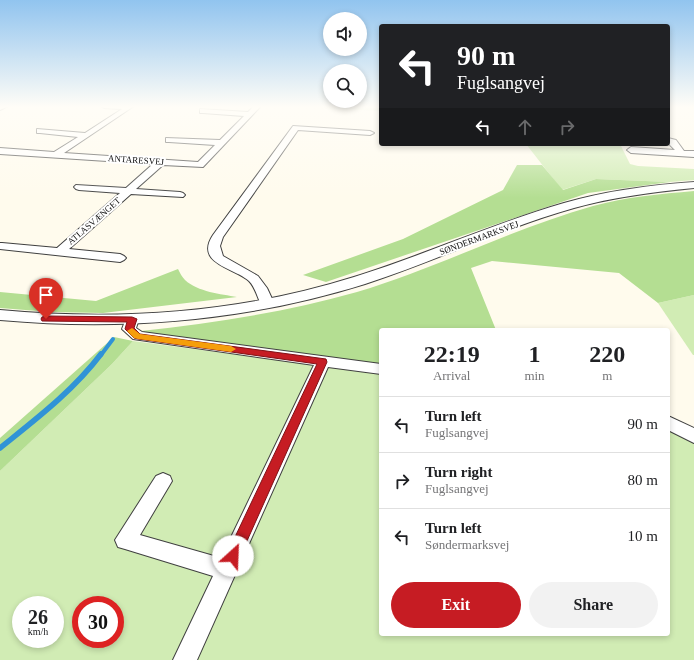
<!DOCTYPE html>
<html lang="en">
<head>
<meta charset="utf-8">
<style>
  :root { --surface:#fff; --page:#f2f2f2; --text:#202124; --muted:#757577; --line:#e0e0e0; --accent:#c61c23 }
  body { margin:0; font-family:"Times New Roman",serif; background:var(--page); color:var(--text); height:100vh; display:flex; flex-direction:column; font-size:15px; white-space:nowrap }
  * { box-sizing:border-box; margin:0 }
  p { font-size:13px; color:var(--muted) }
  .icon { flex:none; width:22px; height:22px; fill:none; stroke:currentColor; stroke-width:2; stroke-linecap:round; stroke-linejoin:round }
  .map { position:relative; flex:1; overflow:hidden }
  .details { position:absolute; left:379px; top:328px; width:291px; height:308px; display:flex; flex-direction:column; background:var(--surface); border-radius:4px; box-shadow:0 2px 6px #0003 }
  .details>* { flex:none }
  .hud { position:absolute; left:379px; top:24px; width:291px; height:122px; border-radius:4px; box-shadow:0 2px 6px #0003; background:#202124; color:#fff; overflow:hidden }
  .tools { position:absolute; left:323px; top:12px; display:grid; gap:8px }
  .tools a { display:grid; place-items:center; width:44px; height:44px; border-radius:50%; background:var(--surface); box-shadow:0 2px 6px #0003; font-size:20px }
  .speed { position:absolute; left:12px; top:596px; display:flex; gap:8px; font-size:20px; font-weight:700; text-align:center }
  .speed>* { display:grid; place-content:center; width:52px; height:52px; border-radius:50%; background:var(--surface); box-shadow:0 2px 6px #0003; line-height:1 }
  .speed small { font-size:10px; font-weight:400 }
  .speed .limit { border:6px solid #d22; background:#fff; color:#111 }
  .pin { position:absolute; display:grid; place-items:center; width:34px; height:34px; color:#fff; margin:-41px -17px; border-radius:50% 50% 50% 0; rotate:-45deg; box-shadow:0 0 4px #0007 }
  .pin .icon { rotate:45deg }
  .me { position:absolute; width:44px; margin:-22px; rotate:25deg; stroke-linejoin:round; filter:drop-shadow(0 0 3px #0008) }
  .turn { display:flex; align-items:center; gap:14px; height:84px; padding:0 12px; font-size:18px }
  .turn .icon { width:52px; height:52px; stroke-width:2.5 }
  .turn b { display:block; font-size:28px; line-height:34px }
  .lanes { display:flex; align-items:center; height:38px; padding:0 12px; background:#0003; justify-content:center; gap:20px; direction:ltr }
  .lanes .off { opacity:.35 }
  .eta { display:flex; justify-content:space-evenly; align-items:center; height:68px; text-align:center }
  .eta b { font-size:24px; font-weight:700; line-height:28px }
  .action { display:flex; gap:8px; margin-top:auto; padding:8px 12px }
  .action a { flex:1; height:46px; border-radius:24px; background:var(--accent); color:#fff; font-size:16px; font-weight:700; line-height:46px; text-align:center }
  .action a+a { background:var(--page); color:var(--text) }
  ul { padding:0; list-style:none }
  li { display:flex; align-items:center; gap:12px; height:56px; padding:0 12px; border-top:1px solid var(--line) }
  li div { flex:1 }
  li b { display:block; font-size:15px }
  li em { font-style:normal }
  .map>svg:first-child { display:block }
  .green { fill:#d1ecb4; fill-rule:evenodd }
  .forest { fill:#b4de92 }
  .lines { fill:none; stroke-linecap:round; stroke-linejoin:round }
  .stream-far1 { stroke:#3093d6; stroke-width:4 }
  .stream { stroke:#3093d6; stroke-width:5.5 }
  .minor-casing { stroke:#404040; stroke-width:2 }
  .tertiary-casing { stroke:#404040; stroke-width:2 }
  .minor { fill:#fff; fill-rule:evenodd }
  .tertiary { fill:#fff; fill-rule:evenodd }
  .route { fill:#c61c23; stroke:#811217 }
  .slow { fill:#f59e0b }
  .labels { text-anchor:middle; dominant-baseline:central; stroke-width:4; stroke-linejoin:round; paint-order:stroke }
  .far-street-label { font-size:9px; fill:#0d0d0d; stroke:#fff }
</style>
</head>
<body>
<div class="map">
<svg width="694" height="660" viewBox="0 0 694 660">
  <rect width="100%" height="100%" fill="#fffbed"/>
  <!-- green -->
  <g class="green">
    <polygon points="307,106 381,106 381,111 306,107"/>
    <polygon points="526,144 593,144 621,146 630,164 638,166 694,169 694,180 670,182 596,179 562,190"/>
    <polygon points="694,295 694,355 693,355 658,303"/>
    <path d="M133,341L381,374V634H668V429L694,441V660H0V471L112,364ZM21,605H55V639H21ZM81,605H115V639H81Z"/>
  </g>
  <!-- forest -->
  <g class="forest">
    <polygon points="517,165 542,165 563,190 596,179 670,182 588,193 326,282 303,275 403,239 503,190"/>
    <path d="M694,191V295L658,303L619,273L492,261L471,268L496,330H381V365L151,335L141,331C214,323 287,312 357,292C437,268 512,229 593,206C626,197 660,194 694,191Z"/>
    <path d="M178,269C180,273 182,277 185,280C198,292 221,294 237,297L103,313L51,312L0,308V292L96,301Z"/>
    <polygon points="114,337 133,341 112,364 0,471 0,438"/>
  </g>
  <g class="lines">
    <!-- stream-far1 -->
    <polyline class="stream-far1" points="101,355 113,339"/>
    <!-- stream -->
    <path class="stream" d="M0,448C36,419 73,391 101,354"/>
    <defs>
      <g id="minor">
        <polygon points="0,106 8,106 0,110"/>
        <polygon points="101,106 134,106 64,153 198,162 215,145 169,142 166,142 166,138 220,140 244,116 203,113 200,113 200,109 248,112 254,106 261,106 203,167 163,165 136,189 180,192 183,193 185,195 183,197 131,194 69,249 120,254 124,256 126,258 124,260 120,262 0,249 0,243 2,243 57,248 120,193 79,190 76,189 74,187 76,185 126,188 153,164 0,154 0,148 54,152 78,137 40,133 37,133 37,129 85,133 122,109 104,108"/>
        <path d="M293,126L370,131L374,133L370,135L298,130L223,237L220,246L223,256L258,276L267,288L274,303L272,306H262C257,298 256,288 249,281C235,268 194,264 213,235Z"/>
        <polygon points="668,138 676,140 684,151 694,151 694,157 631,153 627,150 631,147 675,150 668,143"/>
        <polygon points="132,315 137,316 139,319 136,328 142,332 381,364 381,374 328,367 197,660 173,660 213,576 125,549 118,547 115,540 156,476 163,473 170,476 172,481 140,535 221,558 314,365 133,339 122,329 127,316"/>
        <polygon points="668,416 694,428 694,443 668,430"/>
      </g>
      <path id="tertiary" d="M694,182V188C653,192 613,197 574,208C503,228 436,261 365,284C247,321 123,331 0,320V310C119,321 240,313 354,277C425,255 492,224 564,203C606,191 650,185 694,182Z"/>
    </defs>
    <!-- minor casing -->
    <use href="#minor" class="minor-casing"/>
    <!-- tertiary casing -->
    <use href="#tertiary" class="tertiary-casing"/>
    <!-- minor -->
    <use href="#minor" class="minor"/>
    <!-- tertiary -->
    <use href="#tertiary" class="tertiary"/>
  </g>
  <!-- sky -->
  <linearGradient id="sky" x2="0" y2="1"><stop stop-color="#91c4ef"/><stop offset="0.54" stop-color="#fffdf7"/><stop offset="1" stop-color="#fffdf7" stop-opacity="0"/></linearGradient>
  <rect width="694" height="198" fill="url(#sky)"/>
  <!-- route -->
  <polygon class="route" points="46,316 132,317 137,319 134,328 140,334 326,359 327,362 238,561 233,563 228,561 226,556 317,364 138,339 134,338 125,329 127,322 42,321 41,319 42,317"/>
  <!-- slow -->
  <polygon class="slow" points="132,328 140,334 231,346 236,349 231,352 138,339 134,338 127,331"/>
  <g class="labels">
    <!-- far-street labels -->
    <g class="far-street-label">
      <text transform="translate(136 160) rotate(4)">ANTARESVEJ</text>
      <text transform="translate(94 221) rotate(-41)">ATLASVÆNGET</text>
      <text transform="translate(479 238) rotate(-20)">SØNDERMARKSVEJ</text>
    </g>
  </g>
</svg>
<div class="tools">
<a><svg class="icon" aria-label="sound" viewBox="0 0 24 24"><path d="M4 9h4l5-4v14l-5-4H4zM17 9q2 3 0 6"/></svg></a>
<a><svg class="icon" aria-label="search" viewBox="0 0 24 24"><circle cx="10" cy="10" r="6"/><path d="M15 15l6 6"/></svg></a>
</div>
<div class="speed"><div>26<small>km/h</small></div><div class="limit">30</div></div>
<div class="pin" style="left:46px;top:319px;background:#d93025"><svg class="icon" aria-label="arrive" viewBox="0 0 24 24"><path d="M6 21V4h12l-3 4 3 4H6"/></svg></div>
<svg class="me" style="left:233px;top:556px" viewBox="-20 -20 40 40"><circle r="19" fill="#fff"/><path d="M0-13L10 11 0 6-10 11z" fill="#c61c23"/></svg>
<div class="hud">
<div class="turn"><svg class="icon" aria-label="left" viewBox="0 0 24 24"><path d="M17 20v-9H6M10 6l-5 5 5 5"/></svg><div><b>90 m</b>Fuglsangvej</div></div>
<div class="lanes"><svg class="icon" aria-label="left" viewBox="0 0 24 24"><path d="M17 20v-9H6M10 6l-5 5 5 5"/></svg><svg class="icon off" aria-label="ahead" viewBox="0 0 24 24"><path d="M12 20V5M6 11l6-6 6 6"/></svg><svg class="icon off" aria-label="right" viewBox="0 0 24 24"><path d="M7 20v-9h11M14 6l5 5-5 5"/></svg></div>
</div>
<section class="details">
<div class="eta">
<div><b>22:19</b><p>Arrival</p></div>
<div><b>1</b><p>min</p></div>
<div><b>220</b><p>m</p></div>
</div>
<ul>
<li><svg class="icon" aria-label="left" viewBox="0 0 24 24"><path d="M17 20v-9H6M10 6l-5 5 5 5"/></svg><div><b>Turn left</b><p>Fuglsangvej</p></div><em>90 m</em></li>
<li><svg class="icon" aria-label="right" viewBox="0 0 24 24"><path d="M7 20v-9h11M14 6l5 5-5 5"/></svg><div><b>Turn right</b><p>Fuglsangvej</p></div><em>80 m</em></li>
<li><svg class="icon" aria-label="left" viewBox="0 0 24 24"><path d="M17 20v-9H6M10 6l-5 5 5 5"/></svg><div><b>Turn left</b><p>Søndermarksvej</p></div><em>10 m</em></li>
</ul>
<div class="action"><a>Exit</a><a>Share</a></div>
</section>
</div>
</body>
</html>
